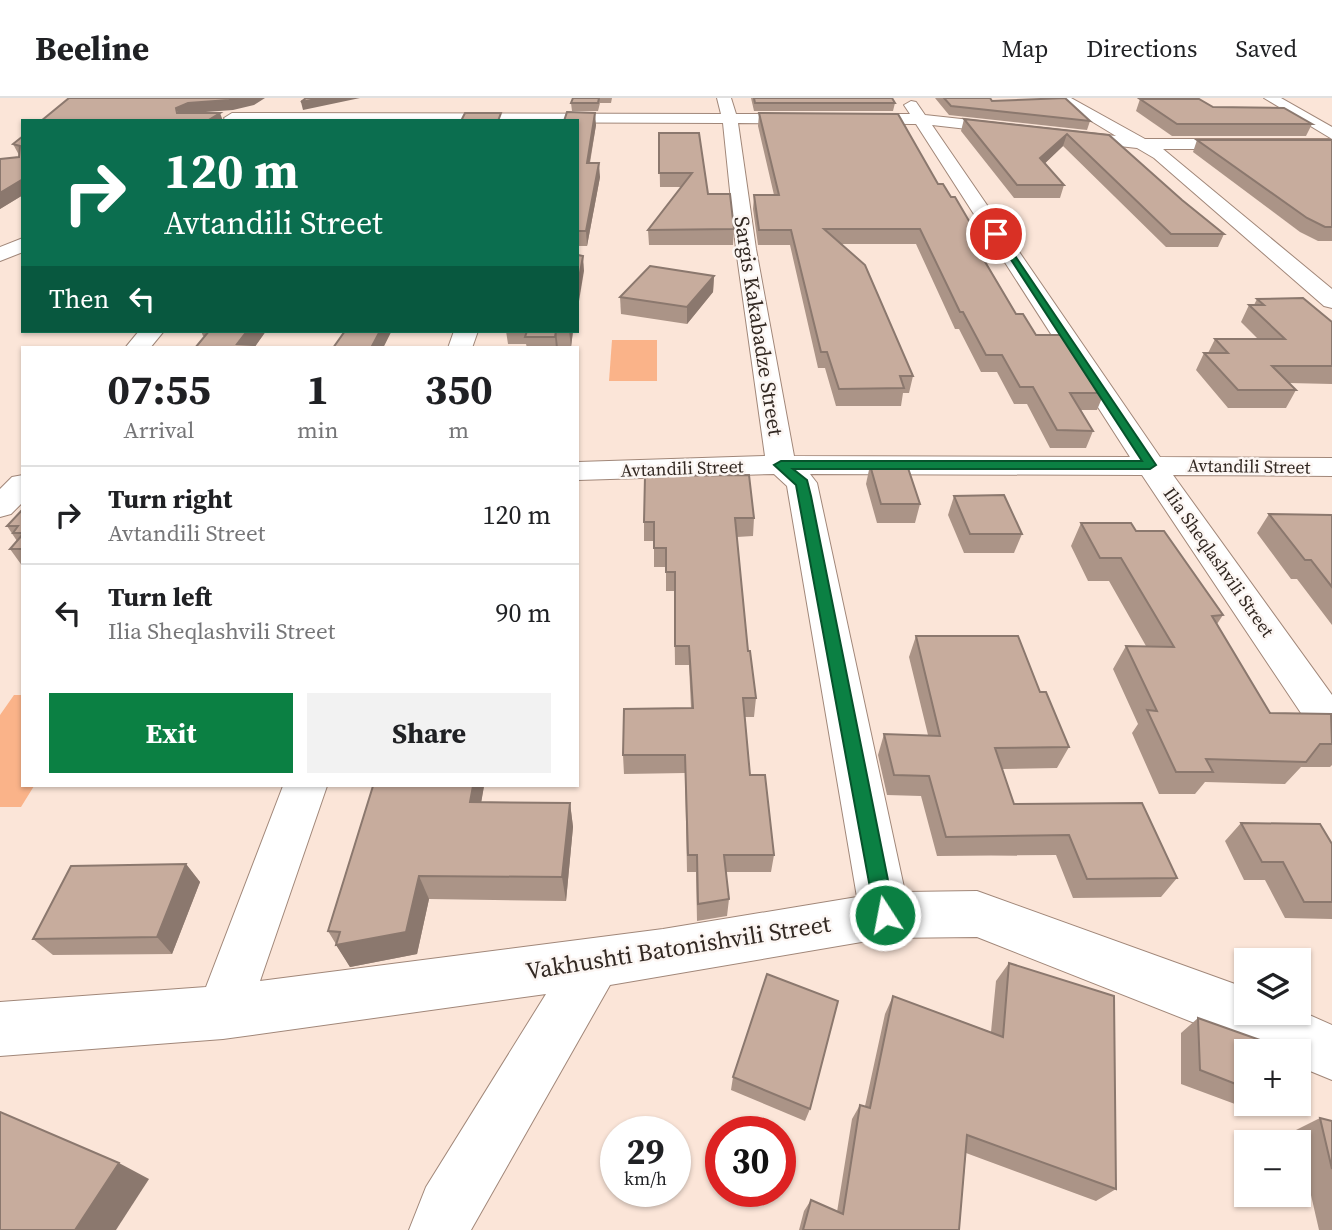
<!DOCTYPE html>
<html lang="en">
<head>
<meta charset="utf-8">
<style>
  :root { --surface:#fff; --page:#f2f2f2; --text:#202124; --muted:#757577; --line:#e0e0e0; --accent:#0b8043 }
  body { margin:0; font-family:"Source Serif 4",serif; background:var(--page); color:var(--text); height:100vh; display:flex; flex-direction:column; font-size:26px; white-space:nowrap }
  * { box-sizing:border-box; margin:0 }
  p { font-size:23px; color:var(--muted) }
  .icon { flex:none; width:38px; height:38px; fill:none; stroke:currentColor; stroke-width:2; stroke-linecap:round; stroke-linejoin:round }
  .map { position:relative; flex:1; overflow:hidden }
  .details { position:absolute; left:21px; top:248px; width:558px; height:441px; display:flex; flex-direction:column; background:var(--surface); border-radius:0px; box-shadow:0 2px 5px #0004 }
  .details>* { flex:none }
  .hud { position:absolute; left:21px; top:21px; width:558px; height:214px; border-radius:0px; box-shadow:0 2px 5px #0004; background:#0b6e4f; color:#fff; overflow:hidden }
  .fabs { position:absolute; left:1234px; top:850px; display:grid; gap:14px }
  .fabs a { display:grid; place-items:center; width:77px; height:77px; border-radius:0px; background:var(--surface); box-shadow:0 2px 5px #0004; font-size:35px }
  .speed { position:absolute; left:600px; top:1018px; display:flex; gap:14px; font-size:35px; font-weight:700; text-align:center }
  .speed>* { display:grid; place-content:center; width:91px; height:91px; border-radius:50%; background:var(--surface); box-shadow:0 2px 5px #0004; line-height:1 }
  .speed small { font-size:18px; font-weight:400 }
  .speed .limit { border:10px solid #d22; background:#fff; color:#111 }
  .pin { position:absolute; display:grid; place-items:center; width:60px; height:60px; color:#fff; margin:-30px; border:4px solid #fff; border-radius:50%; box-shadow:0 2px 7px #0007 }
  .me { position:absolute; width:77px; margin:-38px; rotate:349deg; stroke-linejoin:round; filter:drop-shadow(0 0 5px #0008) }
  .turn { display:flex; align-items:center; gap:24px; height:147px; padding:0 28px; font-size:32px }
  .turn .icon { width:91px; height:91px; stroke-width:2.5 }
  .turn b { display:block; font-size:49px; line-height:60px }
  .then { display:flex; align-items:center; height:66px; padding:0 28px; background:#0003; gap:14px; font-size:26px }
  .eta { display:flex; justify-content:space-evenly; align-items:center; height:119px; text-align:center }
  .eta b { font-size:42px; font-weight:700; line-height:49px }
  .action { display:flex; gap:14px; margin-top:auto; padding:14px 28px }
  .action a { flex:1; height:80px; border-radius:0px; background:var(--accent); color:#fff; font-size:28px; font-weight:700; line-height:80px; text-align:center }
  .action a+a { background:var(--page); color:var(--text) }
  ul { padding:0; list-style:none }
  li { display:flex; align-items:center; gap:21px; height:98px; padding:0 28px; border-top:2px solid var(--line) }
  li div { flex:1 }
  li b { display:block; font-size:26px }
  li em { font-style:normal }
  header { display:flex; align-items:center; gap:42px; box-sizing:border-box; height:98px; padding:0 35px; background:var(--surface); border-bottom:2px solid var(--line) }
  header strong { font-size:33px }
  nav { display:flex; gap:38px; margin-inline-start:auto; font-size:24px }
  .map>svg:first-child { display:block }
  .green { fill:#fab389 }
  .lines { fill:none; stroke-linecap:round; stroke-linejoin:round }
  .minor-casing { stroke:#a18779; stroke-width:2 }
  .minor { fill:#fff; fill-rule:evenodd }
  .wall { fill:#ab9487 }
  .shaded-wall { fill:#8b786e }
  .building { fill:#c7ac9d; stroke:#8b786e; stroke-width:2 }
  .route { fill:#0b8043; stroke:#07532c; stroke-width:2 }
  .labels { text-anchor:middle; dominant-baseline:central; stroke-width:5; stroke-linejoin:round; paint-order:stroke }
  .far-street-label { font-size:18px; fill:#322822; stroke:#fcf6f3 }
  .street-label { font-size:21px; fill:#322822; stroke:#fcf6f3 }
  .near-street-label { font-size:24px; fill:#322822; stroke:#fcf6f3 }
</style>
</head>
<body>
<header>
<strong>Beeline</strong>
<nav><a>Map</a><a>Directions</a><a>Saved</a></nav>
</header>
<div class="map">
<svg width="1332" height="1132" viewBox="0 0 1332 1132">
  <rect width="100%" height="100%" fill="#fbe5d8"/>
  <!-- green -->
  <g class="green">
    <polygon points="612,242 657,242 657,283 609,283"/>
    <polygon points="14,597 23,597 23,688 34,688 21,709 0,709 0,617"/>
  </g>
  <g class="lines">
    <defs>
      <g id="minor">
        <path d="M717,0H731L736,16H910L904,7L911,3L916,4L925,17L1116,38L1053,0H1071L1145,41H1332V51H1163L1332,191V210L1324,208L1154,60L1137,50L932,27L1160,359L1332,360V378L1173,377L1332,597V644L1317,639L1142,377L810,376L817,385L905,794L977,793L1246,890V915H1298V912L1332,927V982L1298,968V954H1268L977,839L885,840L610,887L471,1132H409L426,1089L546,896L223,941L0,958V904L206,889L283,688H327L260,883L663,831L857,799L787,388L774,376L578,382V364L765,358L736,151L723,25L226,23L224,20L232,15L721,16ZM738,25L916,26L1130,359L794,358L756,151Z"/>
        <polygon points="1264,0 1281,0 1332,29 1332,41"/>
        <polygon points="23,140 23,154 0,163 0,149"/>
        <polygon points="139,233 164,233 150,250 125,250"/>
        <polygon points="454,233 478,233 472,250 448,250"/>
        <polygon points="23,377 23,404 11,416 0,419 0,391 12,379"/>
      </g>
    </defs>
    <!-- minor casing -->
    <use href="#minor" class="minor-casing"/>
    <!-- minor -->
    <use href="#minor" class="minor"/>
  </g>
  <!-- wall -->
  <g class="wall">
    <polygon points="573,0 612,0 611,5 600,5 598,13 572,13 571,5"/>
    <polygon points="751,0 892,0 895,5 893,13 754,13"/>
    <polygon points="935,0 990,0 992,3 1090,23 1087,32 949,17"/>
    <polygon points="1140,1 1213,9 1312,26 1306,38 1172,38 1136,13"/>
    <polygon points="759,15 938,86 989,157 987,166 1016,216 1036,237 1104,295 1097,312 1081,312 1093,333 1086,350 1050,350 1027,306 1014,306 997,274 981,274 959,231 955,231 916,146 841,146 913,278 909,295 903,295 901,308 836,308 825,270 818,270 790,147 758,147 753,111 754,97 774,97 758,28"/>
    <polygon points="964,21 1109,37 1182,102 1224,136 1218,149 1166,149 1063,48 1045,65 1064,87 1060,100 1014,100 961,33"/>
    <polygon points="578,23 596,27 590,65 600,79 587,148 578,148"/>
    <polygon points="659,35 708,96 734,131 733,147 649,147 648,132 681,89 660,89"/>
    <polygon points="23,38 23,97 0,111 0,61 19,59 19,57 13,46"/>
    <polygon points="1197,42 1332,42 1332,143 1318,143 1300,134 1193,54"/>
    <polygon points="714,178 713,194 687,226 621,216 620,199"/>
    <polygon points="1257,201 1332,224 1332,286 1289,285 1296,292 1286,310 1228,310 1196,272 1204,255 1208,255 1215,241 1258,241 1241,224 1249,207 1254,207"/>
    <polygon points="201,233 266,233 254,250 195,250 205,238 203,238"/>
    <polygon points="345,233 420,233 420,234 391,234 383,250 333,250"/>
    <polygon points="506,233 573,233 571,249 558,249 558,250 527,250 526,246 508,246"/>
    <polygon points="870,367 920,406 915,425 877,425 866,386"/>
    <polygon points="954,398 1022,436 1014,455 964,455 948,417"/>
    <polygon points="23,411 23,469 10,451 17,443 7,428"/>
    <polygon points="1269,416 1332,417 1332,527 1297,481 1291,481 1257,435"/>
    <polygon points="754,420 753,438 737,439 748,553 756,600 754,619 745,619 750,677 774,757 771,774 726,774 729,801 727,818 697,823 696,774 687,774 685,675 624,676 623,657 691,610 689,567 675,567 674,493 666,493 666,469 654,469 654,443 644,443 644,424"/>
    <polygon points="1081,425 1136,433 1223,517 1217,526 1270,615 1332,617 1332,667 1330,669 1301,669 1285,686 1205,684 1195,696 1159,696 1132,635 1138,626 1113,571 1126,548 1146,548 1109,483 1088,483 1071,448"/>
    <polygon points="916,538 1040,594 1069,649 1057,670 1002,671 1014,706 1177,780 1161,799 1073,800 1056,757 937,758 921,698 887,697 878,657 884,636 928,637 909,559"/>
    <polygon points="373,688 484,688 481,704 570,705 573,729 566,803 429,801 417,856 350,869 328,833"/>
    <polygon points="1241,725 1332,746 1332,821 1285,820 1265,782 1244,782 1225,743"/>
    <polygon points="186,766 200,784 172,856 53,857 33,841"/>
    <polygon points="1009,865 1116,1091 1096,1103 966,1055 959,1132 799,1132 804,1113 811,1102 837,1114 852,1021 860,1007 865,1008 885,916 893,898 991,934 996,883"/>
    <polygon points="1198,920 1246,954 1246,1006 1247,1006 1243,1009 1181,986 1181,935"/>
    <polygon points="733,979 810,1011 805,1023 731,992"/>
    <polygon points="1320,1020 1332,1023 1332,1132 1319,1132 1296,1032"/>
  </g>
  <!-- shaded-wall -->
  <g class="shaded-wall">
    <polygon points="237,0 265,0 254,7 233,12 192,15 180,21 176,10 188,5"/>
    <polygon points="321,0 360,0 303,12 301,4"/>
    <polygon points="220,15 223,23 207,23"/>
    <polygon points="595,15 596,27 587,79 587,65"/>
    <polygon points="1067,36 1063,48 1037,73 1040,60"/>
    <polygon points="599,65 600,79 587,148 586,133"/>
    <polygon points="23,81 23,97 0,111 0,95"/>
    <polygon points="583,158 584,173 578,209 578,186"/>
    <polygon points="714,178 713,194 687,226 687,209"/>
    <polygon points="247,233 266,233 254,250 238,250 237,246"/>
    <polygon points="380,233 391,233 391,234 383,250 371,250"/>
    <polygon points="556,233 558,250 556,250 555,239"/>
    <polygon points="569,233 573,233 571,249"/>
    <polygon points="473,688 484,688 477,729 470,704"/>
    <polygon points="570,705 573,729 566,803 562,779"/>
    <polygon points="186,766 200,784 172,856 157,839"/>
    <polygon points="419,778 429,801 417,856 350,869 336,847"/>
    <polygon points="119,1065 149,1081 116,1132 75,1132"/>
  </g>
  <!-- building -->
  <g class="building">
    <polygon points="69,0 237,0 229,2 188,5 176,10 177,15 220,15 207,23 41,23"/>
    <polygon points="306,0 321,0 301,4"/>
    <polygon points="573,0 599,0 598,5 571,5"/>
    <polygon points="754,0 892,0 895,5 755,5"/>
    <polygon points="944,0 990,0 992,3 1065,0 1090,23 951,8"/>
    <polygon points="1140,1 1199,1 1213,9 1284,10 1312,26 1177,26"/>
    <polygon points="567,14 595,15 587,65 599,65 586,133 578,133 578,23 564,23"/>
    <polygon points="465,15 501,15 498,23 461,23"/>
    <polygon points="759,15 898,16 938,86 943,86 951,99 955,99 989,157 981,157 1016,216 1023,216 1036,237 1065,237 1104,295 1070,295 1093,333 1057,332 1033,289 1020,289 1002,257 986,257 963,214 960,214 920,131 824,131 865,167 913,278 900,278 904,290 839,291 827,254 821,254 791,132 759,132 754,97 779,97"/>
    <polygon points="964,21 1109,37 1182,102 1224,136 1171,136 1067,36 1040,60 1064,87 1017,87"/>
    <polygon points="659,35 699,35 708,96 730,96 734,131 648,132 692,75 659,75"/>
    <polygon points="23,38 23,81 0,95 0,61 19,59 20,48 13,46"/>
    <polygon points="1197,42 1332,42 1332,129 1325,129 1307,120"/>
    <polygon points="578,157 583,158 578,186"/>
    <polygon points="650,168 714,178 687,209 620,199"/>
    <polygon points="1303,200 1332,224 1332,268 1272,268 1296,292 1238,292 1204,255 1228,255 1215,241 1285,241 1249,207 1264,207 1257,201"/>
    <polygon points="209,233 247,233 237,246 253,247 250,250 195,250"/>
    <polygon points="345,233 380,233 371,250 333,250"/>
    <polygon points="527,233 556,233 555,239 525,239"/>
    <polygon points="870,367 907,367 920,406 881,406"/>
    <polygon points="749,377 754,420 735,420 748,553 750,553 756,600 743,600 750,677 765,677 774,757 724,757 729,801 698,806 697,757 688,757 685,657 623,657 624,611 693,610 689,548 675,548 675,474 666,474 666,450 654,450 654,424 644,424 645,378"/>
    <polygon points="1004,397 1022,436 970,436 954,398"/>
    <polygon points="23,411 23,435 13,435 18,428 7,428"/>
    <polygon points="1269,416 1332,417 1332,489 1311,462 1305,462"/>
    <polygon points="1081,425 1131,425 1136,433 1164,433 1223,517 1212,518 1270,615 1331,616 1332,646 1320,646 1306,664 1206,661 1213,674 1176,674 1147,612 1157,613 1126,548 1174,549 1121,460 1100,460"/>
    <polygon points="23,436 23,451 10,451"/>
    <polygon points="916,538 1018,538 1040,594 1046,594 1069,649 995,650 1014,706 1142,705 1177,780 1087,781 1069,737 946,739 929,678 894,677 884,636 940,638"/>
    <polygon points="373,688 473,688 470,704 570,705 562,779 419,778 406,834 336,847 340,834 328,833"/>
    <polygon points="1241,725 1320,726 1332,746 1332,804 1304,804 1283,764 1262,764"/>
    <polygon points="186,766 157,839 33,841 71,768"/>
    <polygon points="1009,865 1114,898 1116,1091 967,1037 959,1132 803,1132 811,1102 843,1116 860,1007 870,1010 893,898 1003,939"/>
    <polygon points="767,876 838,903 810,1011 733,979"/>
    <polygon points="1198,920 1260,942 1261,954 1246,954 1246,990 1200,972"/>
    <polygon points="0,1014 119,1065 75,1132 0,1132"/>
    <polygon points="1320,1020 1332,1023 1332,1071"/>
  </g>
  <!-- route -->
  <polygon class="route" points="993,134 999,134 1156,367 1150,371 793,371 807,382 811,398 895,817 892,823 885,826 878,823 875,817 796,387 774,367 781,363 1142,363"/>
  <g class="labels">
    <!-- far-street labels -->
    <g class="far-street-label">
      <text transform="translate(1249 368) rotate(1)">Avtandili Street</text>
      <text transform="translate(682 370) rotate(-2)">Avtandili Street</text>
      <text transform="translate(1219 464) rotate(55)">Ilia Sheqlashvili Street</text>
    </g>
    <!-- street labels -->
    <g class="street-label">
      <text transform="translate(759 228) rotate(81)">Sargis Kakabadze Street</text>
    </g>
    <!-- near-street labels -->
    <g class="near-street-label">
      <text transform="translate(678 849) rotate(-9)">Vakhushti Batonishvili Street</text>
    </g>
  </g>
</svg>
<div class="fabs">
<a><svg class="icon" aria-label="layers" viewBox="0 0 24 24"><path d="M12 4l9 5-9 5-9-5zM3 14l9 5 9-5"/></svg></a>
<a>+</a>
<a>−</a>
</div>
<div class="speed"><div>29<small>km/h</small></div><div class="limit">30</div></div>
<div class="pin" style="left:996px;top:136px;background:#d93025"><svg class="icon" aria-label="arrive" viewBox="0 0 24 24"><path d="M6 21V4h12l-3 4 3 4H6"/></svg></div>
<svg class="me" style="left:885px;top:817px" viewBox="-20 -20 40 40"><circle r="17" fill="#0b8043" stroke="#fff" stroke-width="3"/><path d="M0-11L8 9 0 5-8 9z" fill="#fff"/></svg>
<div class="hud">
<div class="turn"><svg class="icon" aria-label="right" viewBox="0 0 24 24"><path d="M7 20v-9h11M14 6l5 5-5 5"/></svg><div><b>120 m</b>Avtandili Street</div></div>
<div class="then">Then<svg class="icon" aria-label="left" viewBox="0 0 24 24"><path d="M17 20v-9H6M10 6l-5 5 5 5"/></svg></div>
</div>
<section class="details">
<div class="eta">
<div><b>07:55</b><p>Arrival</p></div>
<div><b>1</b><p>min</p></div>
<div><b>350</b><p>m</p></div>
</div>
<ul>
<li><svg class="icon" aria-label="right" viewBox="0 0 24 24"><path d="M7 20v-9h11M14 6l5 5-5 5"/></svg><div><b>Turn right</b><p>Avtandili Street</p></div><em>120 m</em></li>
<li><svg class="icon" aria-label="left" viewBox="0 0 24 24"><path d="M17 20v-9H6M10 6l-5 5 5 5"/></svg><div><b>Turn left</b><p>Ilia Sheqlashvili Street</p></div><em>90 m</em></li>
</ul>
<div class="action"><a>Exit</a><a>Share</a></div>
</section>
</div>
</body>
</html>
